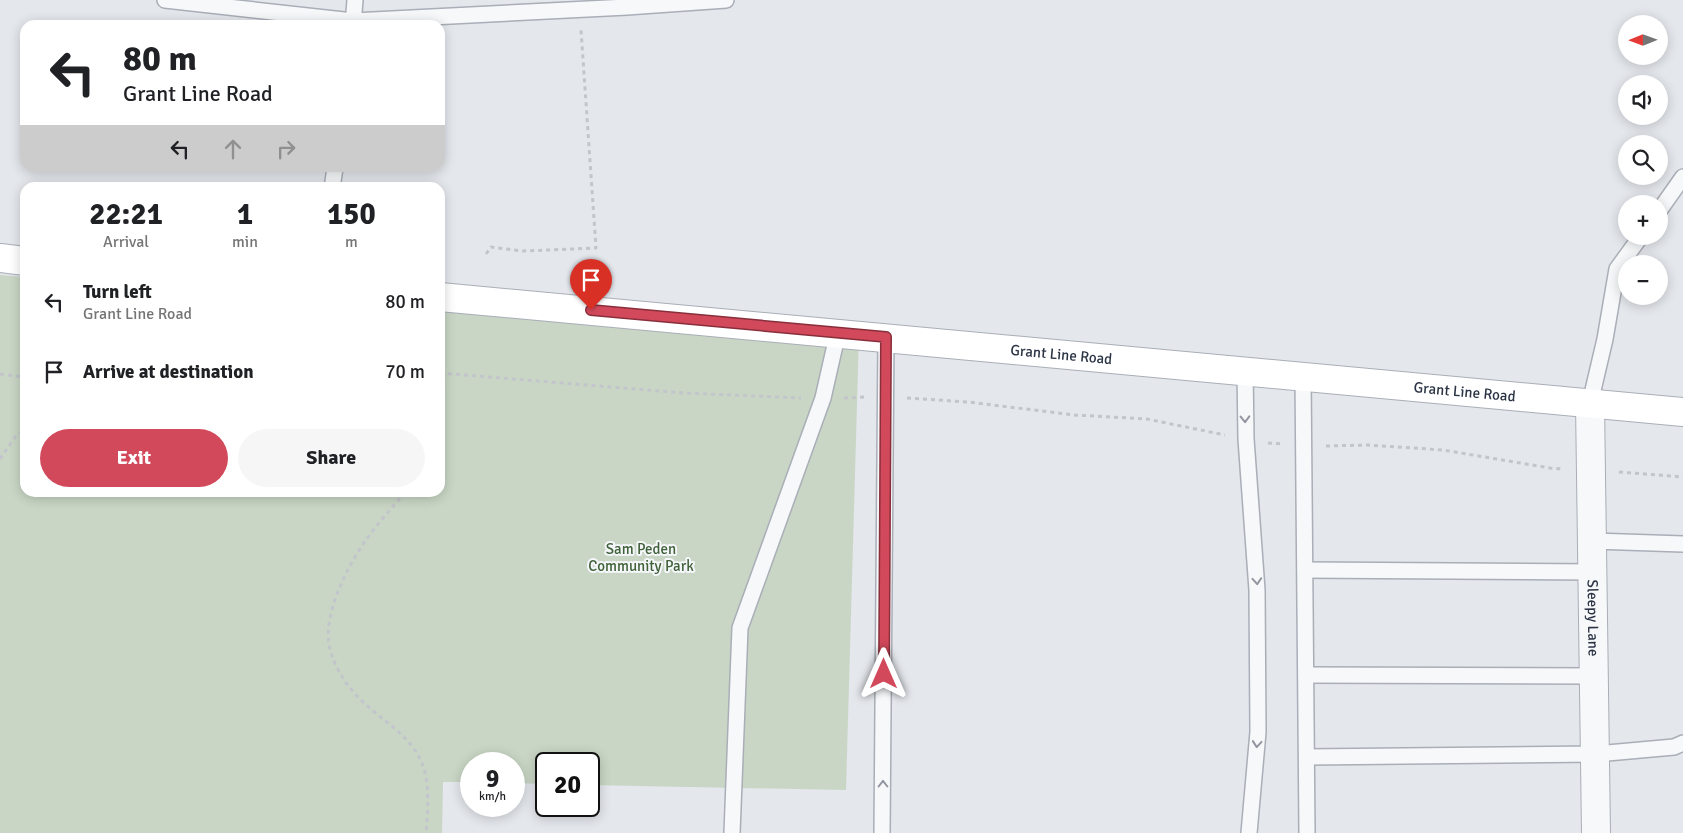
<!DOCTYPE html>
<html lang="en">
<head>
<meta charset="utf-8">
<style>
  :root { --surface:#fff; --page:#f6f6f6; --text:#202124; --muted:#757577; --accent:#d1495b }
  body { margin:0; font-family:Signika,sans-serif; background:var(--page); color:var(--text); height:100vh; display:flex; flex-direction:column; font-size:19px; white-space:nowrap }
  * { box-sizing:border-box; margin:0 }
  p { font-size:16px; color:var(--muted) }
  .icon { flex:none; width:28px; height:28px; fill:none; stroke:currentColor; stroke-width:2; stroke-linecap:round; stroke-linejoin:round }
  .map { position:relative; flex:1; overflow:hidden }
  .side { position:absolute; left:20px; top:182px; width:425px; height:315px; display:flex; flex-direction:column; background:var(--surface); border-radius:15px; box-shadow:0 2px 12px #0003 }
  .side>* { flex:none }
  .banner { position:absolute; left:20px; top:20px; width:425px; height:152px; border-radius:15px; box-shadow:0 2px 12px #0003; background:#fff; color:var(--text); overflow:hidden }
  .needle { width:32px; rotate:269deg }
  .fabs { position:absolute; left:1618px; top:15px; display:grid; gap:10px }
  .fabs a { display:grid; place-items:center; width:50px; height:50px; border-radius:50%; background:var(--surface); box-shadow:0 2px 12px #0003; font-size:25px }
  .speed { position:absolute; left:460px; top:752px; display:flex; gap:10px; font-size:25px; font-weight:700; text-align:center }
  .speed>* { display:grid; place-content:center; width:65px; height:65px; border-radius:50%; background:var(--surface); box-shadow:0 2px 12px #0003; line-height:1 }
  .speed small { font-size:12px; font-weight:400 }
  .speed .limit { border:2px solid #111; border-radius:8px; background:#fff; color:#111 }
  .pin { position:absolute; display:grid; place-items:center; width:42px; height:42px; color:#fff; margin:-51px -21px; border-radius:50% 50% 50% 0; rotate:-45deg; box-shadow:0 0 5px #0007 }
  .pin .icon { rotate:45deg }
  .me { position:absolute; width:55px; margin:-28px; rotate:0deg; stroke-linejoin:round; filter:drop-shadow(0 0 4px #0008) }
  .turn { display:flex; align-items:center; gap:18px; height:105px; padding:0 20px; font-size:22px }
  .turn .icon { width:65px; height:65px; stroke-width:2.5 }
  .turn b { display:block; font-size:35px; line-height:42px }
  .lanes { display:flex; align-items:center; height:48px; padding:0 20px; background:#0003; justify-content:center; gap:25px; direction:ltr }
  .lanes .off { opacity:.35 }
  .eta { display:flex; justify-content:space-evenly; align-items:center; height:85px; text-align:center }
  .eta b { font-size:30px; font-weight:700; line-height:35px }
  .cta { display:flex; gap:10px; margin-top:auto; padding:10px 20px }
  .cta a { flex:1; height:58px; border-radius:30px; background:var(--accent); color:#fff; font-size:20px; font-weight:700; line-height:58px; text-align:center }
  .cta a+a { background:var(--page); color:var(--text) }
  ul { padding:0; list-style:none }
  li { display:flex; align-items:center; gap:15px; height:70px; padding:0 20px }
  li div { flex:1 }
  li b { display:block; font-size:19px }
  li em { font-style:normal }
  .map>svg:first-child { display:block }
  .green { fill:#c9d6c5 }
  .lines { fill:none; stroke-linecap:round; stroke-linejoin:round }
  .lane-casing { stroke:#a9aeb7; stroke-width:18 }
  .street-casing { stroke:#a9aeb7; stroke-width:30 }
  .secondary-casing { stroke:#a9aeb7; stroke-width:30 }
  .path { stroke:#c2c5cb; stroke-width:3; stroke-dasharray:4 4; stroke-linecap:butt }
  .lane { stroke:#f7f8fa; stroke-width:15 }
  .street { stroke:#f7f8fa; stroke-width:28 }
  .secondary { stroke:#fff; stroke-width:28 }
  .oneway { stroke:#9196a0 }
  .route-casing { stroke:#882f3b; stroke-width:12 }
  .route { stroke:#d1495b; stroke-width:9 }
  .labels { text-anchor:middle; dominant-baseline:central; stroke-width:4; stroke-linejoin:round; paint-order:stroke }
  .street-label { font-size:15px; fill:#2b3445; stroke:#f4f6f9 }
  .park-label { font-size:15px; fill:#3f6138; stroke:#f4f6f9 }
</style>
</head>
<body>
<div class="map">
<svg width="1683" height="833" viewBox="0 0 1683 833">
  <rect width="100%" height="100%" fill="#e4e7ec"/>
  <!-- green -->
  <polygon class="green" points="0,275 25,277 25,492 440,492 440,305 859,334 846,790 589,785 589,764 546,764 546,784 514,783 514,764 471,764 471,782 443,782 442,833 0,833"/>
  <g class="lines">
    <defs>
      <g id="lane">
        <polyline points="165,0 353,21 627,7 726,0"/>
        <polyline points="353,25 355,0"/>
        <polyline points="332,188 335,168"/>
        <polyline points="1659,211 1683,177"/>
        <polyline points="1245,370 1246,439 1257,590 1258,732 1249,833"/>
        <polyline points="1303,376 1307,833"/>
        <polyline points="1590,403 1605,339 1617,269 1641,236"/>
        <polyline points="1593,541 1683,544"/>
        <polyline points="1305,570 1593,572"/>
        <polyline points="1306,675 1593,676"/>
        <polyline points="1307,757 1596,754 1674,747 1683,743"/>
        <polyline points="732,833 740,628 823,398 838,332"/>
        <polyline points="882,833 886,337"/>
      </g>
      <g id="street">
        <path id="s1" d="M1590,403L1596,833"/>
      </g>
      <g id="secondary">
        <polyline points="0,258 25,261"/>
        <path id="s2" d="M440,297L1683,412"/>
      </g>
    </defs>
    <!-- lane casing -->
    <use href="#lane" class="lane-casing"/>
    <!-- street casing -->
    <use href="#street" class="street-casing"/>
    <!-- secondary casing -->
    <use href="#secondary" class="secondary-casing"/>
    <!-- path -->
    <g class="path">
      <polyline points="486,254 491,247 523,251 596,248 581,30"/>
      <polyline points="440,373 684,393 801,398"/>
      <polyline points="0,374 25,377"/>
      <polyline points="844,398 866,397"/>
      <polyline points="907,398 968,402 1075,415 1147,419 1225,435"/>
      <polyline points="440,433 443,407 444,373"/>
      <polyline points="1268,443 1282,444"/>
      <polyline points="1326,446 1368,445 1443,450 1550,468 1563,469"/>
      <polyline points="0,459 15,437 25,430"/>
      <polyline points="1619,472 1683,477"/>
      <path d="M405,492C392,508 378,523 366,540C348,565 321,617 330,649C335,668 345,683 358,697C377,717 404,731 418,755C431,776 428,809 426,833"/>
    </g>
    <!-- lane -->
    <use href="#lane" class="lane"/>
    <!-- street -->
    <use href="#street" class="street"/>
    <!-- secondary -->
    <use href="#secondary" class="secondary"/>
  </g>
  <!-- one-way arrows -->
  <defs><path id="oneway-chevron" d="M-2-3.5L2.5 0L-2 3.5" fill="none" stroke-width="1.6" stroke-linecap="round" stroke-linejoin="round" transform="scale(1.25)"/></defs>
  <g class="oneway">
    <use href="#oneway-chevron" transform="translate(1245 419) rotate(89)"/>
    <use href="#oneway-chevron" transform="translate(1257 581) rotate(86)"/>
    <use href="#oneway-chevron" transform="translate(1257 744) rotate(95)"/>
    <use href="#oneway-chevron" transform="translate(883 784) rotate(-90)"/>
  </g>
  <g class="lines">
    <defs>
      <polyline id="route" points="591,310 886,337 884,674"/>
    </defs>
    <!-- route casing -->
    <use href="#route" class="route-casing"/>
    <!-- route -->
    <use href="#route" class="route"/>
  </g>
  <g class="labels">
    <!-- street labels -->
    <g class="street-label">
      <text stroke="none"><textPath href="#s2" startOffset="624">Grant Line Road</textPath></text>
      <text stroke="none"><textPath href="#s2" startOffset="1029">Grant Line Road</textPath></text>
      <text stroke="none"><textPath href="#s1" startOffset="215">Sleepy Lane</textPath></text>
    </g>
    <!-- park labels -->
    <g class="park-label">
      <text x="641" y="549">Sam Peden<tspan x="641" dy="17">Community Park</tspan></text>
    </g>
  </g>
</svg>
<div class="fabs">
<a><svg class="needle" viewBox="-14 -14 28 28"><path d="M0-13l5 13h-10z" fill="#e53935"/><path d="M0 13l5-13h-10z" fill="#757577"/></svg></a>
<a><svg class="icon" aria-label="sound" viewBox="0 0 24 24"><path d="M4 9h4l5-4v14l-5-4H4zM17 9q2 3 0 6"/></svg></a>
<a><svg class="icon" aria-label="search" viewBox="0 0 24 24"><circle cx="10" cy="10" r="6"/><path d="M15 15l6 6"/></svg></a>
<a>+</a>
<a>−</a>
</div>
<div class="speed"><div>9<small>km/h</small></div><div class="limit">20</div></div>
<div class="pin" style="left:591px;top:310px;background:#d93025"><svg class="icon" aria-label="arrive" viewBox="0 0 24 24"><path d="M6 21V4h12l-3 4 3 4H6"/></svg></div>
<svg class="me" style="left:884px;top:674px" viewBox="-20 -20 40 40"><path d="M0-17L14 15 0 8-14 15z" fill="#d1495b" stroke="#fff" stroke-width="4"/></svg>
<div class="banner">
<div class="turn"><svg class="icon" aria-label="left" viewBox="0 0 24 24"><path d="M17 20v-9H6M10 6l-5 5 5 5"/></svg><div><b>80 m</b>Grant Line Road</div></div>
<div class="lanes"><svg class="icon" aria-label="left" viewBox="0 0 24 24"><path d="M17 20v-9H6M10 6l-5 5 5 5"/></svg><svg class="icon off" aria-label="ahead" viewBox="0 0 24 24"><path d="M12 20V5M6 11l6-6 6 6"/></svg><svg class="icon off" aria-label="right" viewBox="0 0 24 24"><path d="M7 20v-9h11M14 6l5 5-5 5"/></svg></div>
</div>
<section class="side">
<div class="eta">
<div><b>22:21</b><p>Arrival</p></div>
<div><b>1</b><p>min</p></div>
<div><b>150</b><p>m</p></div>
</div>
<ul>
<li><svg class="icon" aria-label="left" viewBox="0 0 24 24"><path d="M17 20v-9H6M10 6l-5 5 5 5"/></svg><div><b>Turn left</b><p>Grant Line Road</p></div><em>80 m</em></li>
<li><svg class="icon" aria-label="arrive" viewBox="0 0 24 24"><path d="M6 21V4h12l-3 4 3 4H6"/></svg><div><b>Arrive at destination</b></div><em>70 m</em></li>
</ul>
<div class="cta"><a>Exit</a><a>Share</a></div>
</section>
</div>
</body>
</html>
